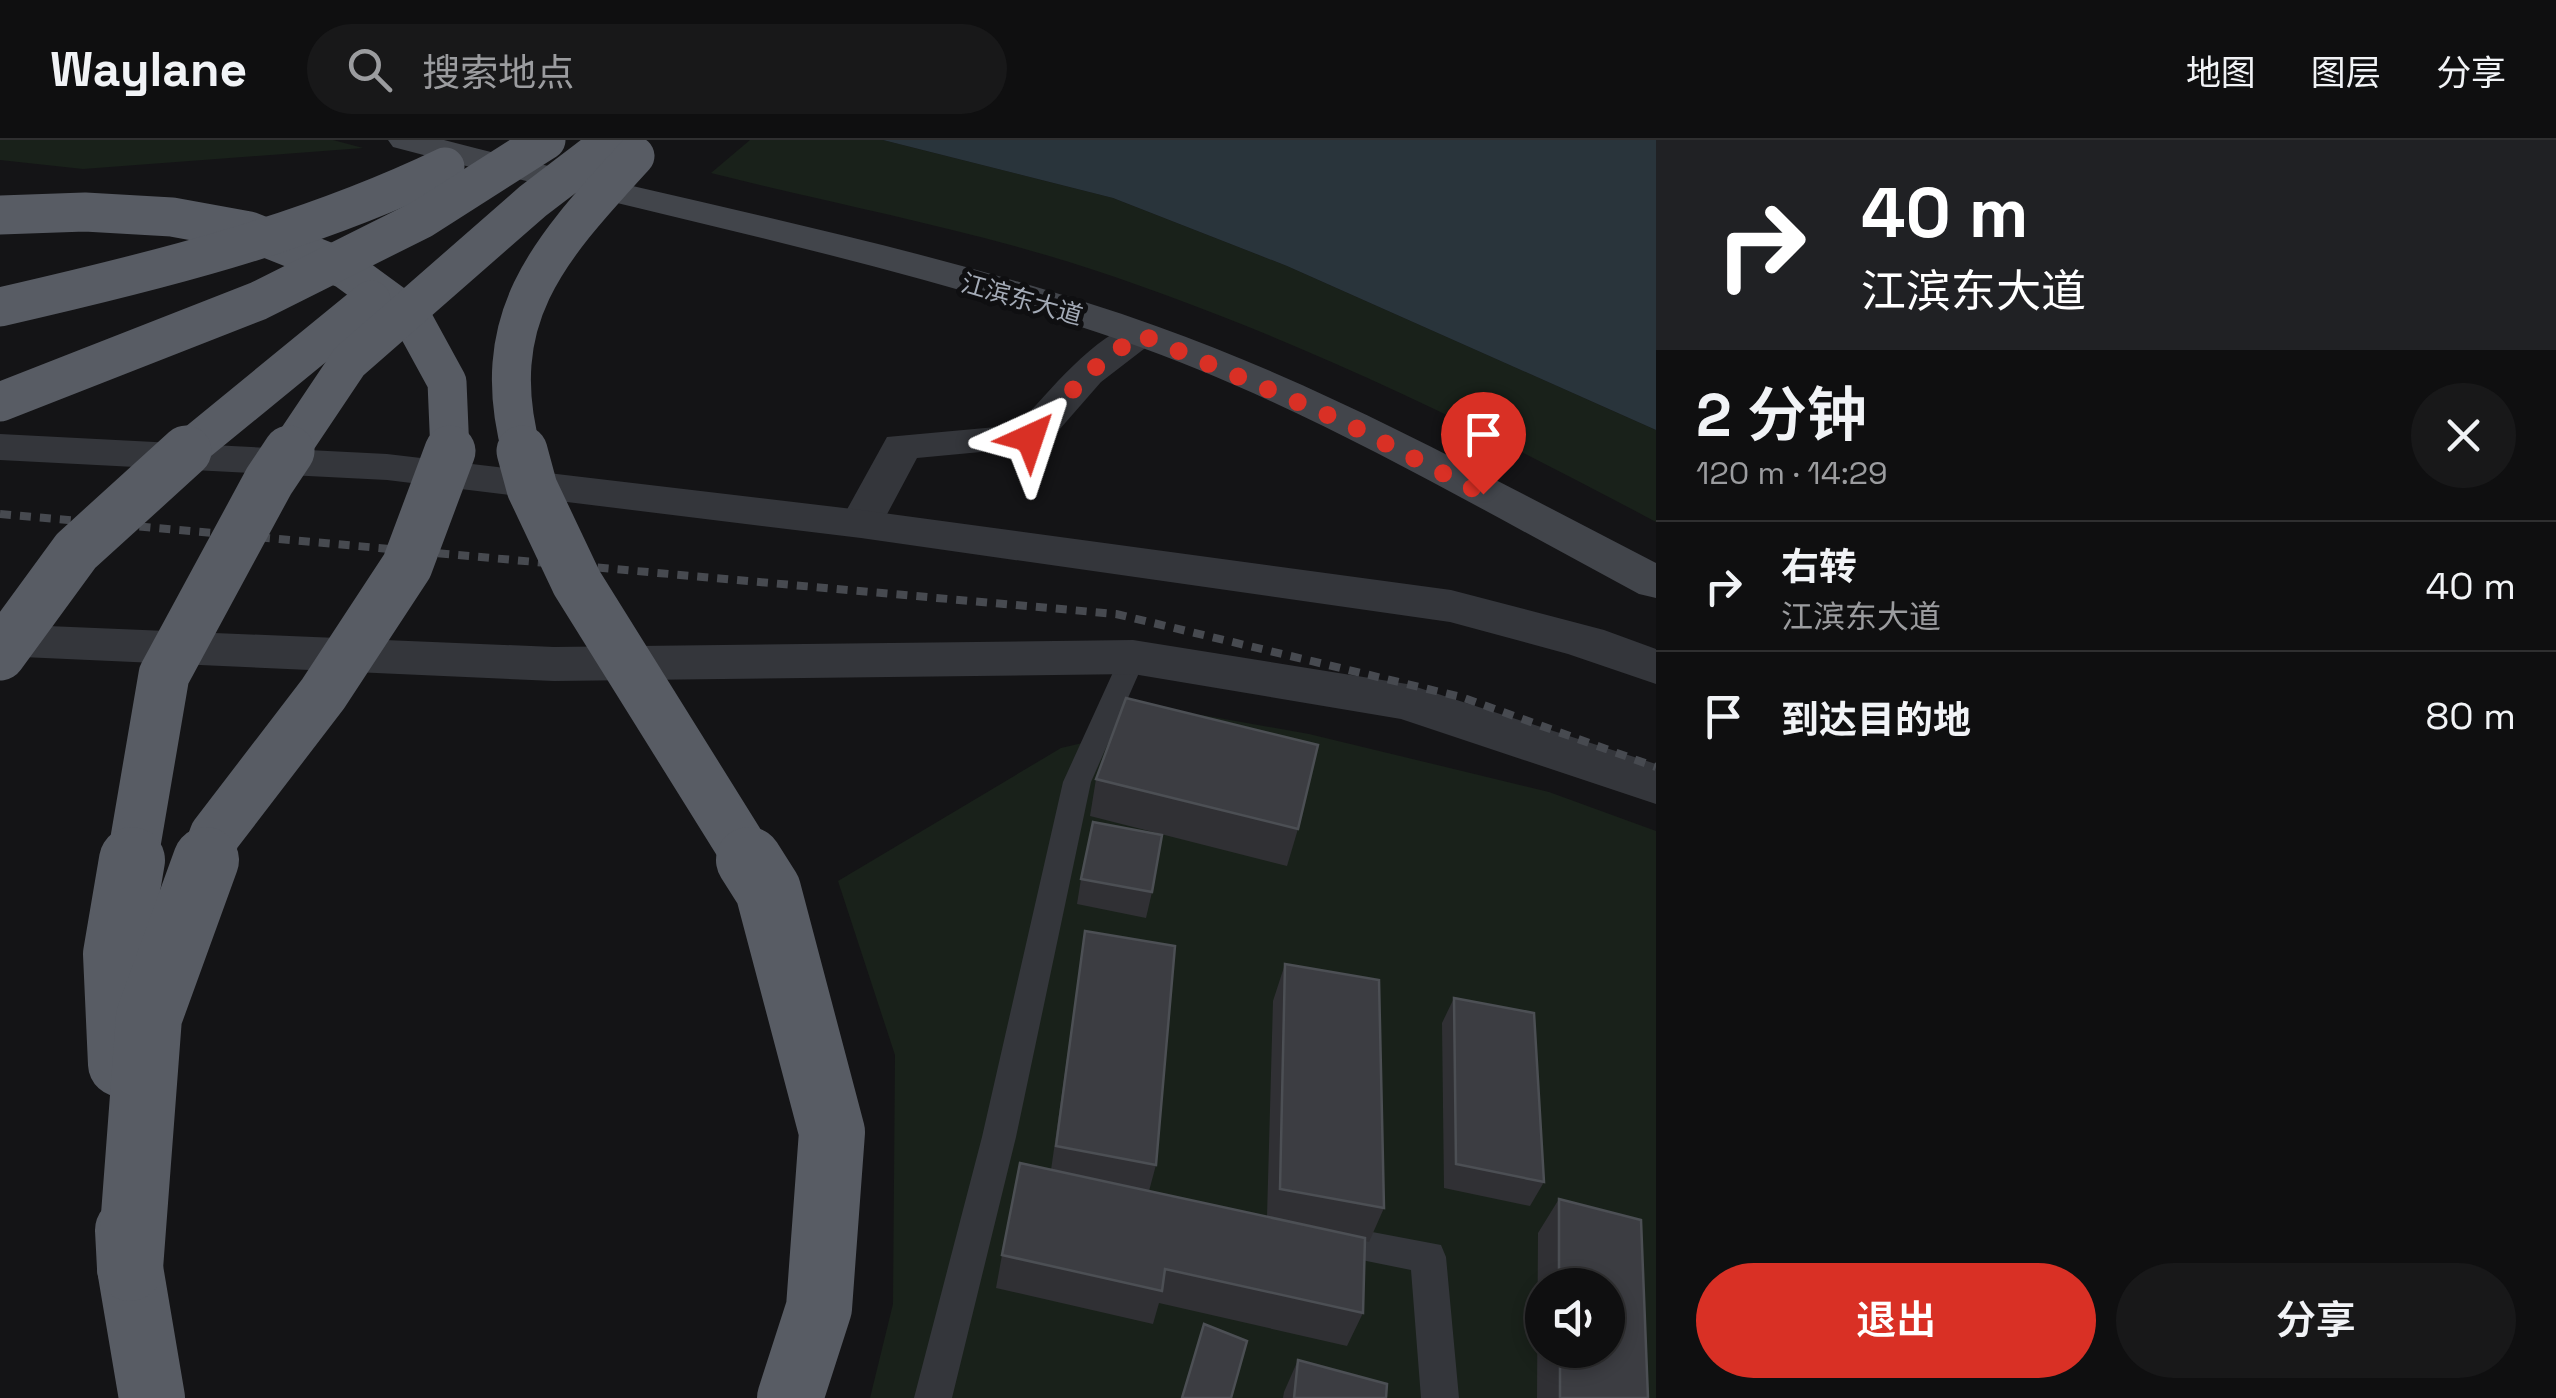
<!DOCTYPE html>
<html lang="zh">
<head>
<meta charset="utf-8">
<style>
  :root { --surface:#0f0f10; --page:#181819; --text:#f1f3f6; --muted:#9b9c9f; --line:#2f2f30; --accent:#d93025 }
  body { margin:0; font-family:"Space Grotesk","Noto Sans SC",sans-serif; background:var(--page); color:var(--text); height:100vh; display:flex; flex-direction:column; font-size:38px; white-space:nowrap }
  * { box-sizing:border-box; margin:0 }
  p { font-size:32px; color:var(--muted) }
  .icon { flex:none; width:55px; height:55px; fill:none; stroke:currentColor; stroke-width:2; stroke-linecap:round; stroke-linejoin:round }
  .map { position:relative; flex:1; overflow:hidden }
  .drawer { display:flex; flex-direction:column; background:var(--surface); width:900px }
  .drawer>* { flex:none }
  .guide { background:#202124; color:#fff; overflow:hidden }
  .fabs { position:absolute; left:1525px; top:1128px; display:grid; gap:20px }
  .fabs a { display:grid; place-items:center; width:100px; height:100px; border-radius:50%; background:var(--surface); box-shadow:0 5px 15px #0003,0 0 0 2px var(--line); font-size:50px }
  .pin { position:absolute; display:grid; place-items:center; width:85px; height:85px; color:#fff; margin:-102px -42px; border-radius:50% 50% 50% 0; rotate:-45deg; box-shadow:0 0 10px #0007 }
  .pin .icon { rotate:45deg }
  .me { position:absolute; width:110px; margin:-55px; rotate:42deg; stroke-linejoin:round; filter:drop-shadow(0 0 8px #0008) }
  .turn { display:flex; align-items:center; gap:35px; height:210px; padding:0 40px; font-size:45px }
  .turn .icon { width:130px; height:130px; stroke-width:2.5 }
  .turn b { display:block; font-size:70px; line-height:85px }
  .round { display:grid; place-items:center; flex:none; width:105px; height:105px; border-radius:52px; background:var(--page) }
  .headline { display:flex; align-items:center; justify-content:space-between; height:170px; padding:0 40px }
  h1 { font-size:60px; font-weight:600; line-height:75px }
  .button { display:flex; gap:20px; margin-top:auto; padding:20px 40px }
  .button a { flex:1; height:115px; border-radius:60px; background:var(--accent); color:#fff; font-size:40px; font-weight:600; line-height:115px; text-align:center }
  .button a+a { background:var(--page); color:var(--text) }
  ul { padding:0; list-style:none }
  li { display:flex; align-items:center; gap:30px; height:130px; padding:0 40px; border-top:2px solid var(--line) }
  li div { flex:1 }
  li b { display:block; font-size:38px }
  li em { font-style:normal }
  header { display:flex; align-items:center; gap:60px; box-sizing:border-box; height:140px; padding:0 50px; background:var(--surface); border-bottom:2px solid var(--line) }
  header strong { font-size:48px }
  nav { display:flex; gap:55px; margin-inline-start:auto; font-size:35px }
  .search { width:700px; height:90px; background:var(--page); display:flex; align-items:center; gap:25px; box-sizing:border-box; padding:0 35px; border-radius:55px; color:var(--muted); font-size:38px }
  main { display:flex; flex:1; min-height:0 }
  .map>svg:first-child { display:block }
  .green { fill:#19211a; fill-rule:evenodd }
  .water { fill:#29343b }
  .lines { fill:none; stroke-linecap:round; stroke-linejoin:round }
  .service { fill:#34363b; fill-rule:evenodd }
  .minor { fill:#34363b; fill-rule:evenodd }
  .tertiary { fill:#34363b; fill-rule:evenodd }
  .secondary { fill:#42454b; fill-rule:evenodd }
  .rail { stroke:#474a50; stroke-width:8; stroke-dasharray:11 9; stroke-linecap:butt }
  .trunk-bridge-far2 { stroke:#585c64; stroke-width:39 }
  .trunk-bridge-far1 { stroke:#585c64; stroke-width:51 }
  .trunk-bridge { stroke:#585c64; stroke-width:66 }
  .wall { fill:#303034; fill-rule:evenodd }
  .building { fill:#3c3d42; stroke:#4c4f54; stroke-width:2.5 }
  .route { stroke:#d93025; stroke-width:18; stroke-dasharray:0 32.4 }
  .labels { text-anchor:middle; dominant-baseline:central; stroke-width:10; stroke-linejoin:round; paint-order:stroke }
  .far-street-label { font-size:25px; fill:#a4abb7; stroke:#0f0f11 }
</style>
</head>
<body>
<header>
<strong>Waylane</strong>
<div class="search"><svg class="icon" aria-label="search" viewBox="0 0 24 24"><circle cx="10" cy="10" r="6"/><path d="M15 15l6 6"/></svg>搜索地点</div>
<nav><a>地图</a><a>图层</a><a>分享</a></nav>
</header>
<main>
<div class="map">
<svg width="1656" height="1258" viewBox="0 0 1656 1258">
  <rect width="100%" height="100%" fill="#141416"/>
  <!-- green -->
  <g class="green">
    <polygon points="0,0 333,0 363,8 83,29 0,20"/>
    <path d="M750,0H883L1113,58L1287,126L1656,290V382C1475,285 1290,195 1094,130C970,89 838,65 711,33Z"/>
    <path d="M1202,575L1309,594L1549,652L1656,691V1258H870L893,1164L895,915L838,741L1061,608ZM1542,1145H1608V1210H1542Z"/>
  </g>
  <!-- water -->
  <polygon class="water" points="883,0 1656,0 1656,290 1287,126 1113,58"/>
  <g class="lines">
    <!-- service -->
    <g class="service">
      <polygon points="1133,509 1146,517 1091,642 1016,997 952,1258 914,1258 982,997 1063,642 1120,517"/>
      <polygon points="1330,1084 1441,1105 1446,1117 1459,1258 1421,1258 1411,1130 1317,1111 1312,1100 1317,1089"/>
    </g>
    <!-- minor -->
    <path class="minor" d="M1139,182L1153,186L1158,194L1153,202L1101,242L1045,306L917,318L877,393L861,397L845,393L839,384L887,297L1018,285C1049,252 1094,194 1139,182Z"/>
    <!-- tertiary -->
    <g class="tertiary">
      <polygon points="0,294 387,314 861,370 1451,450 1604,490 1656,509 1656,544 1568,514 1450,482 861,398 387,340 0,320"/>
      <polygon points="0,484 554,507 1133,500 1407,544 1656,624 1656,664 1401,579 1133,534 554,541 0,516"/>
    </g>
    <!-- secondary -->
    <path class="secondary" d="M388,0H444C681,62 925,104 1156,186C1331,248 1492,339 1656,423V458L1639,454C1470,364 1304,264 1123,201C886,119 636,72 393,7Z"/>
    <!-- rail -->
    <polyline class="rail" points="0,374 1116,474 1461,557 1656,627"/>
    <!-- trunk-bridge-far2 -->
    <g class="trunk-bridge-far2">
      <polyline points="0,75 85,72 172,77 249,91 345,129 412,178 447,242 450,313"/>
      <path d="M0,167C153,132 303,95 445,27"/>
      <polyline points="0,262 258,161 422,79 546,0"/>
      <polyline points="184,313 371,160"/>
      <polyline points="288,313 349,222 533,61 613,0"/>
      <path d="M522,313C485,177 550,109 635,16"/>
    </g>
    <!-- trunk-bridge-far1 -->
    <g class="trunk-bridge-far1">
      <polyline points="522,311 532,348 577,443 751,722"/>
      <polyline points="0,515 76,411 186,311"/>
      <polyline points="132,722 164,535 269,341 289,311"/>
      <polyline points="205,722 215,695 323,554 407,426 450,311"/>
    </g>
    <!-- trunk-bridge -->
    <g class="trunk-bridge">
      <polyline points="749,720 768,750 832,992 819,1168 790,1258"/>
      <polyline points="121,924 116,814 132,720"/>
      <polyline points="128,1090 130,1128 152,1258"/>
      <polyline points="130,1128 149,877 206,720"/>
    </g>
  </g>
  <!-- wall -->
  <g class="wall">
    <polygon points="1096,639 1298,689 1287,726 1090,676"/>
    <polygon points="1081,739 1152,752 1146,778 1077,764"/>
    <polygon points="1085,792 1156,1025 1149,1051 1267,1077 1273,861 1285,824 1384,1068 1369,1102 1365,1101 1363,1173 1347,1206 1159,1163 1153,1184 996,1148 1002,1115 1051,1030"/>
    <polygon points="1454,858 1544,1042 1530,1066 1444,1048 1442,883"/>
    <path d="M1559,1059L1641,1080L1648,1258H1537L1538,1093ZM1542,1145H1608V1210H1542Z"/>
    <polygon points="1298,1220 1386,1258 1283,1258 1284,1252"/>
  </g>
  <!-- building -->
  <g class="building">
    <polygon points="1126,558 1318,605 1298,689 1096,639"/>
    <polygon points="1093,682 1162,695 1152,752 1081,739"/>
    <polygon points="1085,791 1175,806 1156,1025 1056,1006"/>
    <polygon points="1285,824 1379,840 1384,1068 1280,1049"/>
    <polygon points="1454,858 1534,873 1544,1042 1456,1024"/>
    <polygon points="1020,1023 1365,1098 1363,1173 1165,1129 1162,1151 1002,1115"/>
    <polygon points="1559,1059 1641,1080 1648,1258 1560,1258 1560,1210 1608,1210 1608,1145 1559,1145"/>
    <polygon points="1204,1184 1247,1201 1231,1258 1182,1258"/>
    <polygon points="1298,1220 1387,1244 1386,1258 1294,1258"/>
  </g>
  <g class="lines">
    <!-- route -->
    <polyline class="route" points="1030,298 1087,234 1139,194 1344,282 1483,354"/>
  </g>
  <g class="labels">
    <!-- far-street labels -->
    <g class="far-street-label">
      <text transform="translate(1022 159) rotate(16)">江滨东大道</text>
    </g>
  </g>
</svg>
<div class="fabs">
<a><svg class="icon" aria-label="sound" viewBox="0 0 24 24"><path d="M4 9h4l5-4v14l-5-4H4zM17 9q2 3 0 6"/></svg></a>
</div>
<div class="pin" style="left:1483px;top:354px;background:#d93025"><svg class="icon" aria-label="arrive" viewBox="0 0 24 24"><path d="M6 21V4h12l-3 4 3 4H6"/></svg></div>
<svg class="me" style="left:1030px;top:298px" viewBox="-20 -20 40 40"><path d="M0-17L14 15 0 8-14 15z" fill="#d93025" stroke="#fff" stroke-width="4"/></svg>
</div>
<section class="drawer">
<div class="guide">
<div class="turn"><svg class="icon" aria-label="right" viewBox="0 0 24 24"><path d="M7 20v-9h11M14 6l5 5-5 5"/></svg><div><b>40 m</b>江滨东大道</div></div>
</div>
<div class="headline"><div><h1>2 分钟</h1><p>120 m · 14:29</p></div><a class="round"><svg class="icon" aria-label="close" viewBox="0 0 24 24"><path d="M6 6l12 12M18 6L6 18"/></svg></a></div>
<ul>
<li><svg class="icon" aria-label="right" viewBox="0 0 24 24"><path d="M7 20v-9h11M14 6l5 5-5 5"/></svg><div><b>右转</b><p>江滨东大道</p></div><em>40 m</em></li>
<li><svg class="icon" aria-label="arrive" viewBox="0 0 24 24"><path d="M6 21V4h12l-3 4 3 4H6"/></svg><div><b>到达目的地</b></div><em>80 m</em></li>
</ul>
<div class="button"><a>退出</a><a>分享</a></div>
</section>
</main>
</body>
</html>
